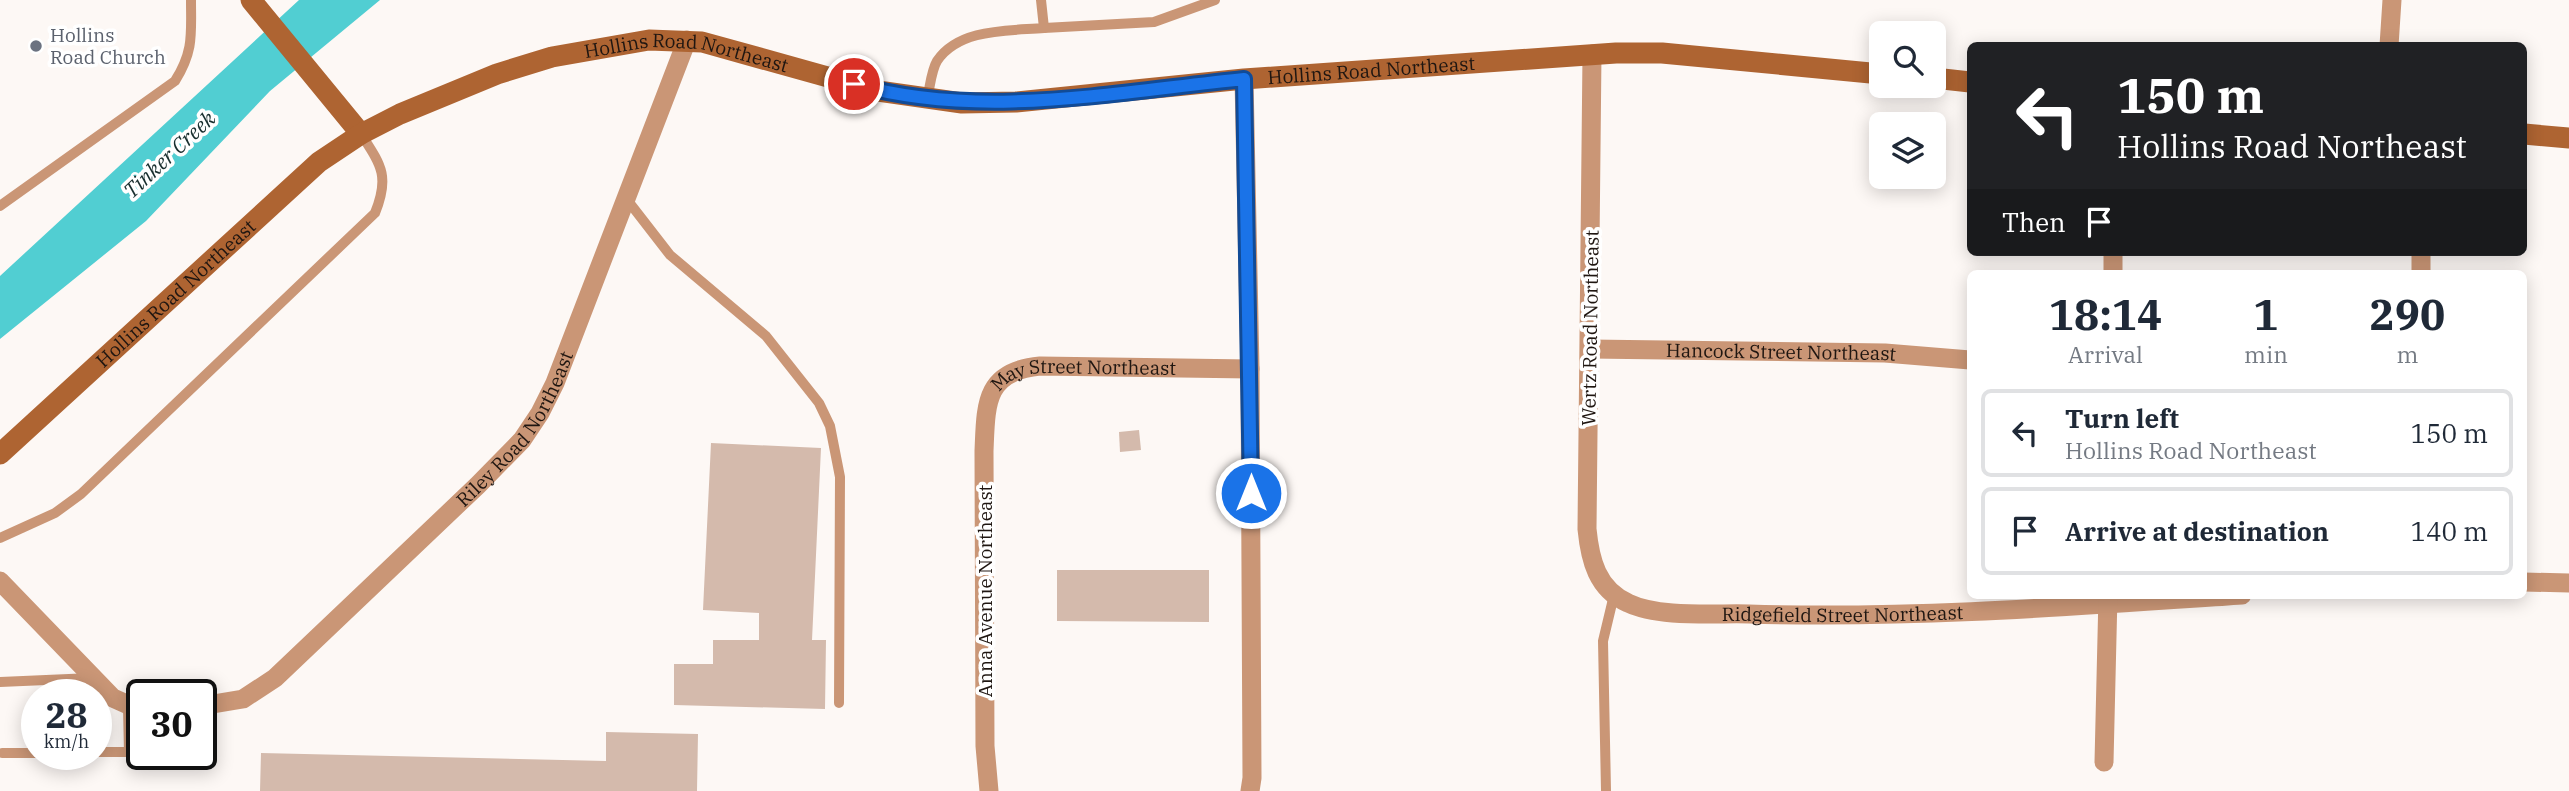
<!DOCTYPE html>
<html lang="en">
<head>
<meta charset="utf-8">
<style>
  :root { --surface:#fff; --page:#f6f6f7; --text:#1f2937; --muted:#747a83; --line:#e0e1e3 }
  body { margin:0; font-family:"IBM Plex Serif",serif; background:var(--page); color:var(--text); height:100vh; display:flex; flex-direction:column; font-size:26px; white-space:nowrap }
  * { box-sizing:border-box; margin:0 }
  p { font-size:23px; color:var(--muted) }
  .icon { flex:none; width:38px; height:38px; fill:none; stroke:currentColor; stroke-width:2; stroke-linecap:round; stroke-linejoin:round }
  .map { position:relative; flex:1; overflow:hidden }
  .details { position:absolute; left:1967px; top:270px; width:560px; height:329px; display:flex; flex-direction:column; background:var(--surface); border-radius:10px; box-shadow:0 4px 18px #0003 }
  .details>* { flex:none }
  .banner { position:absolute; left:1967px; top:42px; width:560px; height:214px; border-radius:10px; box-shadow:0 4px 18px #0003; background:#202124; color:#fff; overflow:hidden }
  .buttons { position:absolute; left:1869px; top:21px; display:grid; gap:14px }
  .buttons a { display:grid; place-items:center; width:77px; height:77px; border-radius:10px; background:var(--surface); box-shadow:0 4px 18px #0003; font-size:35px }
  .speed { position:absolute; left:21px; top:679px; display:flex; gap:14px; font-size:35px; font-weight:700; text-align:center }
  .speed>* { display:grid; place-content:center; width:91px; height:91px; border-radius:50%; background:var(--surface); box-shadow:0 4px 18px #0003; line-height:1 }
  .speed small { font-size:18px; font-weight:400 }
  .speed .limit { border:4px solid #111; border-radius:10px; background:#fff; color:#111 }
  .pin { position:absolute; display:grid; place-items:center; width:60px; height:60px; color:#fff; margin:-30px; border:4px solid #fff; border-radius:50%; box-shadow:0 2px 7px #0007 }
  .me { position:absolute; width:77px; margin:-38px; rotate:0deg; stroke-linejoin:round; filter:drop-shadow(0 0 5px #0008) }
  .turn { display:flex; align-items:center; gap:24px; height:147px; padding:0 35px; font-size:32px }
  .turn .icon { width:91px; height:91px; stroke-width:2.5 }
  .turn b { display:block; font-size:49px; line-height:60px }
  .then { display:flex; align-items:center; height:66px; padding:0 35px; background:#0003; gap:14px; font-size:26px }
  .eta { display:flex; justify-content:space-evenly; align-items:center; height:119px; text-align:center }
  .eta b { font-size:42px; font-weight:700; line-height:49px }
  ul { padding:0; list-style:none }
  li { display:flex; align-items:center; gap:21px; height:88px; margin:0 14px 10px; padding:0 21px; border:4px solid var(--line); border-radius:10px }
  li div { flex:1 }
  li b { display:block; font-size:26px }
  li em { font-style:normal }
  .map>svg:first-child { display:block }
  .water { fill:#51ced2 }
  .building { fill:#d4baac }
  .lines { fill:none; stroke-linecap:round; stroke-linejoin:round }
  .lane { stroke:#ca9676; stroke-width:10 }
  .street { stroke:#ca9676; stroke-width:19 }
  .secondary { stroke:#ae6432; stroke-width:21 }
  .route-casing { stroke:#114b97; stroke-width:18 }
  .route { stroke:#1a73e8; stroke-width:12 }
  .worship-dot { fill:#6b7280; stroke:#fff; stroke-width:2.5 }
  .labels { text-anchor:middle; dominant-baseline:central; stroke-width:7; stroke-linejoin:round; paint-order:stroke }
  .worship-label { font-size:19px; fill:#5b616d; stroke:#fff; text-anchor:start }
  .street-label { font-size:19px; fill:#1f1611; stroke:#fff }
  .water-label { font-size:21px; font-style:italic; fill:#182e2e; stroke:#fff }
</style>
</head>
<body>
<div class="map">
<svg width="2569" height="791" viewBox="0 0 2569 791">
  <rect width="100%" height="100%" fill="#fdf8f5"/>
  <!-- water -->
  <polygon class="water" points="299,0 380,0 270,91 146,221 0,339 0,276"/>
  <!-- building -->
  <g class="building">
    <polygon points="1139,430 1141,450 1120,452 1119,432"/>
    <polygon points="711,443 821,448 812,640 826,640 825,709 674,705 674,664 713,664 713,640 759,640 759,613 703,610"/>
    <polygon points="1057,570 1209,570 1209,622 1057,621"/>
    <polygon points="606,732 698,734 697,791 260,791 261,753 606,761"/>
  </g>
  <g class="lines">
    <!-- lane -->
    <g class="lane">
      <polyline points="1044,28 1154,22 1215,0"/>
      <path d="M927,99C930,88 931,71 937,61C959,28 1009,31 1044,28L1041,0"/>
      <polyline points="625,197 670,255 766,336 819,403 830,426 840,477 839,703"/>
      <path d="M0,206L175,81C194,51 191,34 191,0"/>
      <path d="M0,538L55,513L81,494L375,213C390,176 381,165 361,134"/>
      <polyline points="0,682 92,678"/>
      <polyline points="201,751 206,751 205,706"/>
      <polyline points="96,752 129,752 128,707"/>
      <polyline points="129,752 142,752"/>
      <polyline points="2,753 37,753"/>
      <polyline points="1606,791 1603,641 1614,595"/>
    </g>
    <!-- street -->
    <g class="street">
      <polyline points="2389,46 2392,0"/>
      <path id="s1" d="M1592,54L1587,529C1590,560 1597,589 1628,603C1659,618 1715,613 1749,614C1914,619 2078,606 2242,595"/>
      <polyline points="1244,79 1250,369 1252,778 1250,791"/>
      <polyline points="2113,252 2113,273"/>
      <polyline points="2421,252 2421,273"/>
      <path id="s2" d="M1590,349L1885,353L1970,360"/>
      <polyline points="0,581 113,698 142,711"/>
      <polyline points="2524,582 2569,583"/>
      <path id="s3" d="M201,706L243,699L275,678L478,485L522,440L540,413L555,383L687,40"/>
      <polyline points="2104,762 2108,595"/>
      <path id="s4" d="M989,791L985,746L984,451C986,405 984,371 1040,366L1250,369"/>
    </g>
    <!-- secondary -->
    <g class="secondary">
      <polyline points="251,0 361,134"/>
      <polyline points="1934,78 1970,82"/>
      <polyline points="2524,134 2569,138"/>
      <path id="s5" d="M0,454L319,162L361,134L400,114L497,74L552,57L649,40L702,42L878,91L962,103L1016,102L1244,79L1616,53H1662L1881,74"/>
    </g>
  </g>
  <g class="lines">
    <defs>
      <path id="route" d="M854,84C981,120 1115,92 1244,79L1251,493"/>
    </defs>
    <!-- route casing -->
    <use href="#route" class="route-casing"/>
    <!-- route -->
    <use href="#route" class="route"/>
  </g>
  <!-- markers -->
  <circle class="worship-dot" cx="36" cy="46" r="7"/>
  <g class="labels">
    <!-- worship labels -->
    <g class="worship-label">
      <text x="50" y="35">Hollins<tspan x="50" dy="22">Road Church</tspan></text>
    </g>
    <!-- street labels -->
    <g class="street-label">
      <text stroke="none"><textPath href="#s5" startOffset="826">Hollins Road Northeast</textPath></text>
      <text stroke="none"><textPath href="#s5" startOffset="1519">Hollins Road Northeast</textPath></text>
      <text stroke="none"><textPath href="#s5" startOffset="238">Hollins Road Northeast</textPath></text>
      <text transform="translate(1590 328) rotate(-89)">Wertz Road Northeast</text>
      <text stroke="none"><textPath href="#s2" startOffset="191">Hancock Street Northeast</textPath></text>
      <text stroke="none"><textPath href="#s4" startOffset="499">May Street Northeast</textPath></text>
      <text stroke="none"><textPath href="#s3" startOffset="429">Riley Road Northeast</textPath></text>
      <text transform="translate(985 591) rotate(-90)">Anna Avenue Northeast</text>
      <text stroke="none"><textPath href="#s1" startOffset="780">Ridgefield Street Northeast</textPath></text>
    </g>
    <!-- water labels -->
    <g class="water-label">
      <text transform="translate(169 154) rotate(-43)">Tinker Creek</text>
    </g>
  </g>
</svg>
<div class="buttons">
<a><svg class="icon" aria-label="search" viewBox="0 0 24 24"><circle cx="10" cy="10" r="6"/><path d="M15 15l6 6"/></svg></a>
<a><svg class="icon" aria-label="layers" viewBox="0 0 24 24"><path d="M12 4l9 5-9 5-9-5zM3 14l9 5 9-5"/></svg></a>
</div>
<div class="speed"><div>28<small>km/h</small></div><div class="limit">30</div></div>
<div class="pin" style="left:854px;top:84px;background:#d93025"><svg class="icon" aria-label="arrive" viewBox="0 0 24 24"><path d="M6 21V4h12l-3 4 3 4H6"/></svg></div>
<svg class="me" style="left:1251px;top:493px" viewBox="-20 -20 40 40"><circle r="17" fill="#1a73e8" stroke="#fff" stroke-width="3"/><path d="M0-11L8 9 0 5-8 9z" fill="#fff"/></svg>
<div class="banner">
<div class="turn"><svg class="icon" aria-label="left" viewBox="0 0 24 24"><path d="M17 20v-9H6M10 6l-5 5 5 5"/></svg><div><b>150 m</b>Hollins Road Northeast</div></div>
<div class="then">Then<svg class="icon" aria-label="arrive" viewBox="0 0 24 24"><path d="M6 21V4h12l-3 4 3 4H6"/></svg></div>
</div>
<section class="details">
<div class="eta">
<div><b>18:14</b><p>Arrival</p></div>
<div><b>1</b><p>min</p></div>
<div><b>290</b><p>m</p></div>
</div>
<ul>
<li><svg class="icon" aria-label="left" viewBox="0 0 24 24"><path d="M17 20v-9H6M10 6l-5 5 5 5"/></svg><div><b>Turn left</b><p>Hollins Road Northeast</p></div><em>150 m</em></li>
<li><svg class="icon" aria-label="arrive" viewBox="0 0 24 24"><path d="M6 21V4h12l-3 4 3 4H6"/></svg><div><b>Arrive at destination</b></div><em>140 m</em></li>
</ul>
</section>
</div>
</body>
</html>
